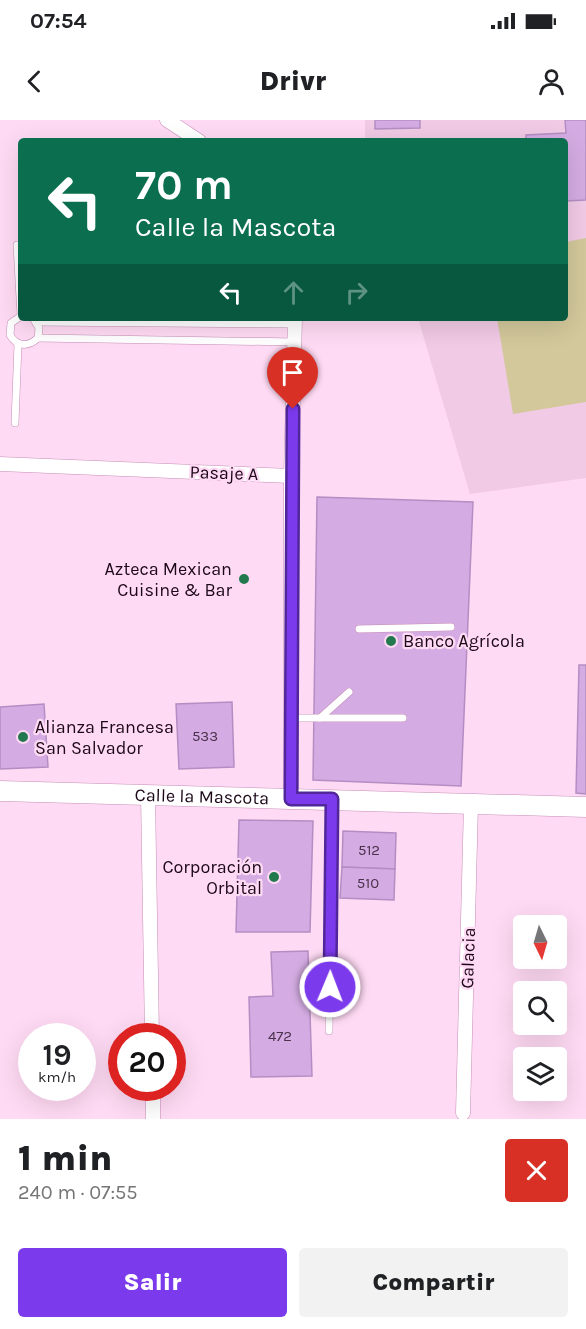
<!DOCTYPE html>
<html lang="es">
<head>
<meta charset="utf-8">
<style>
  :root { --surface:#fff; --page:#f2f2f2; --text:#202124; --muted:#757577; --accent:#7c3aed }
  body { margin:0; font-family:Karla,sans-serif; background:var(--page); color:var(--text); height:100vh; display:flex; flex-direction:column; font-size:22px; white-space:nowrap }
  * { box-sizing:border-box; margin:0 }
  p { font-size:20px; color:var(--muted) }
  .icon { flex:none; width:33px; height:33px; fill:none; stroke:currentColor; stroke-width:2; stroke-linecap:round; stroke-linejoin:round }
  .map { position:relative; height:999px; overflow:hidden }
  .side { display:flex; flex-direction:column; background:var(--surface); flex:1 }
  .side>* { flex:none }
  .hud { position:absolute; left:18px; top:18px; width:550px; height:183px; border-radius:6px; box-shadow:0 6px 24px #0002; background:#0b6e4f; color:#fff; overflow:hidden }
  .needle { width:39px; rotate:175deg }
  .fabs { position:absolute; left:513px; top:795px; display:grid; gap:12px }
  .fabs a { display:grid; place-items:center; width:54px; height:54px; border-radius:6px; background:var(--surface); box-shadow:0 6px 24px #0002; font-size:30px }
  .speed { position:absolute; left:18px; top:903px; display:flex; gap:12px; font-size:30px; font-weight:700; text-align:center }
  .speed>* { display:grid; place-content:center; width:78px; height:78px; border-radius:50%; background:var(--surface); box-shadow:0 6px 24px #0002; line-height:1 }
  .speed small { font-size:15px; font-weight:400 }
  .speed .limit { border:9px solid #d22; background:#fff; color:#111 }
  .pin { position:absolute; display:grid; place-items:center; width:51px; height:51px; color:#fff; margin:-62px -26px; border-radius:50% 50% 50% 0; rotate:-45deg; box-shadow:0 0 6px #0007 }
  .pin .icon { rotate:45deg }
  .me { position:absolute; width:66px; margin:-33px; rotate:1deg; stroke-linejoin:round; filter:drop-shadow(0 0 4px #0008) }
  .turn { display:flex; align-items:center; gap:21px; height:126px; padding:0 18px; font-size:27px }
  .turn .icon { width:78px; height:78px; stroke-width:2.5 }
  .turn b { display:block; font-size:42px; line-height:51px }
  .lanes { display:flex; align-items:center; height:57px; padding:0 18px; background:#0003; justify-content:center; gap:30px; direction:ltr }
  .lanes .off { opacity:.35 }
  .round { display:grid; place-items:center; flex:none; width:63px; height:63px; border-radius:6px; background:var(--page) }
  .overview { display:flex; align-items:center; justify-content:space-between; height:102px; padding:0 18px }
  h1 { font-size:36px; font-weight:800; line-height:45px }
  .action { display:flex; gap:12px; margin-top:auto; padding:12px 18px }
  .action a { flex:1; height:69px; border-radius:6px; background:var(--accent); color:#fff; font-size:24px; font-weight:800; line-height:69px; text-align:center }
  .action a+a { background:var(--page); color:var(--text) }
  .status { display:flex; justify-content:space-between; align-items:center; height:42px; padding:0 30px; background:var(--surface); direction:ltr }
  .status svg { height:16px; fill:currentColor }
  header { display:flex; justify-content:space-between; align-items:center; height:78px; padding:0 18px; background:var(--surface); font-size:27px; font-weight:800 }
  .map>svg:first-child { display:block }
  .built { fill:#f1cae5 }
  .green { fill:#d3c89b }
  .building { fill:#d4ace3; stroke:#b48ec3; stroke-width:1.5 }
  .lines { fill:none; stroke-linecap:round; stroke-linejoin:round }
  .lane-casing { stroke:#c68eb7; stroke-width:8 }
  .street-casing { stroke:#c68eb7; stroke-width:15 }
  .secondary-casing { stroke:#c68eb7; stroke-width:21 }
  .lane { stroke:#fff; stroke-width:7 }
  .street { stroke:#fff; stroke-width:14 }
  .secondary { stroke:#fff; stroke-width:20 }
  .route-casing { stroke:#51269a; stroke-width:15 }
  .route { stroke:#7c3aed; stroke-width:10 }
  .poi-dot { fill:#22794d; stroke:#ffdaf4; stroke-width:2 }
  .labels { text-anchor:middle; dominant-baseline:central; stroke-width:4.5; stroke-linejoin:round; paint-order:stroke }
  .number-label { font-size:15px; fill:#4a314b }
  .street-label { font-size:18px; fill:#1c0818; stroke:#ffdaf4 }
  .poi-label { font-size:18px; fill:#1c0818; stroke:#ffdaf4; text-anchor:end }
</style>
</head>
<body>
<div class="status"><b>07:54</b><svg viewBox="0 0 49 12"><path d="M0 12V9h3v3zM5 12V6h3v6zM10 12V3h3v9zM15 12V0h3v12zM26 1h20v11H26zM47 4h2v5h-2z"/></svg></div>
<header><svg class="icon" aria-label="back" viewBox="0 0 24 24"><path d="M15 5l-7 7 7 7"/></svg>Drivr<svg class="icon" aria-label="person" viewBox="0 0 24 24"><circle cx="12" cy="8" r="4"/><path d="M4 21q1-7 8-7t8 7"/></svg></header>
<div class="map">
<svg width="586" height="999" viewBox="0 0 586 999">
  <rect width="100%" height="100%" fill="#ffdaf4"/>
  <!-- built -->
  <polygon class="built" points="365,0 586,0 586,358 470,374 418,198 566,198 566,21 365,21"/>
  <!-- green -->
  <polygon class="green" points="586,118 586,282 513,294 497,198 566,198 566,122"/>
  <!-- building -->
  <g class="building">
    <polygon points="375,0 420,0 420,8 375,9"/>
    <polygon points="565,0 586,0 586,80 566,81 566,21 526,21 526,15 566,13"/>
    <polygon points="317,377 473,382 461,666 313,660"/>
    <polygon points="579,545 586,545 586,674 576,673"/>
    <polygon points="232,582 234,647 179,649 176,584"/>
    <polygon points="44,584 48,647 0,649 0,587"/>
    <polygon points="239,700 313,701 310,812 236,812"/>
    <polygon points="343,711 396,713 395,749 342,747"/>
    <polygon points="342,747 395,749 394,780 340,778"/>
    <polygon points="308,831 312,956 251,957 249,877 273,876 271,832"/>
  </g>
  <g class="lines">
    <defs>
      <g id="lane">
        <polyline points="17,125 21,195"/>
        <path d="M21,196L11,203L10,215C17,227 28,227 38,218L39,208L33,198"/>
        <polyline points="37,202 295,204"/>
        <polyline points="38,218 295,222"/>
        <polyline points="15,303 18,224"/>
        <polyline points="359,509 451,507"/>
        <polyline points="291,598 403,598"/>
        <polyline points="320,598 349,572"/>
        <polyline points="329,911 332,682"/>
      </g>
      <g id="street">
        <polyline points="167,0 199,21"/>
        <polyline points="0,344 291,356"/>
        <polyline points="148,676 152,916"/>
        <polyline points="291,679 291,356 295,198"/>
        <polyline points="153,968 153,999"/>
        <polyline points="463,993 471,684"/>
      </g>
      <g id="secondary">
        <path id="s1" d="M0,671L586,687"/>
      </g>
    </defs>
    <!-- lane casing -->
    <use href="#lane" class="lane-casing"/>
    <!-- street casing -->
    <use href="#street" class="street-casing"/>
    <!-- secondary casing -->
    <use href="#secondary" class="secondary-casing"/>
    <!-- lane -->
    <use href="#lane" class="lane"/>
    <!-- street -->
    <use href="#street" class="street"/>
    <!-- secondary -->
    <use href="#secondary" class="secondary"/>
  </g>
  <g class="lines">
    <defs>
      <polyline id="route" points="293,289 291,679 332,679 330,867"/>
    </defs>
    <!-- route casing -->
    <use href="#route" class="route-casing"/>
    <!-- route -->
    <use href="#route" class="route"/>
  </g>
  <!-- markers -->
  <g class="poi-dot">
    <circle cx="244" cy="459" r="6"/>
    <circle cx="391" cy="521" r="6"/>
    <circle cx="23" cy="617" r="6"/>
    <circle cx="274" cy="757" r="6"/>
  </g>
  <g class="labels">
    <!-- number labels -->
    <g class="number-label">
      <text x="205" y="616">533</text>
      <text x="369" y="730">512</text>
      <text x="368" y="763">510</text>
      <text x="280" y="916">472</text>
    </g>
    <!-- street labels -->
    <g class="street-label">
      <text transform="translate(224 353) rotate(2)">Pasaje A</text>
      <text stroke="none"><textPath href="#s1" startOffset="202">Calle la Mascota</textPath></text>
      <text transform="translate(468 838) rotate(-88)">Galacia</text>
    </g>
    <!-- poi labels -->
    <g class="poi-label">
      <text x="232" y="449">Azteca Mexican<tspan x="232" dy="21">Cuisine &amp; Bar</tspan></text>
      <text x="403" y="521" text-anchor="start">Banco Agrícola</text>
      <text x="35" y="607" text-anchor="start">Alianza Francesa<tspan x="35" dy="21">San Salvador</tspan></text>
      <text x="262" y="747">Corporación<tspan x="262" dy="21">Orbital</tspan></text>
    </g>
  </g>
</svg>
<div class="fabs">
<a><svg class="needle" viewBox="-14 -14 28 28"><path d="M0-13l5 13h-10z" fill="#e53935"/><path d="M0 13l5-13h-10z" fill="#757577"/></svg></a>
<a><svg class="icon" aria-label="search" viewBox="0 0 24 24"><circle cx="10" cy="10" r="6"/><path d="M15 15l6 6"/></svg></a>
<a><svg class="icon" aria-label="layers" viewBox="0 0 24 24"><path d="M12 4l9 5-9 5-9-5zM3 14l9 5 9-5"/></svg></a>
</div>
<div class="speed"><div>19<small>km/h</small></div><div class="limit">20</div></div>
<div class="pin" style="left:293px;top:289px;background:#d93025"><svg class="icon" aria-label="arrive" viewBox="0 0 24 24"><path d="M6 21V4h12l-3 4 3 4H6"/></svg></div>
<svg class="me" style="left:330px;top:867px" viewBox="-20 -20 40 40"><circle r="17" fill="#7c3aed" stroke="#fff" stroke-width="3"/><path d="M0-11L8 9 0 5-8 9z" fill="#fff"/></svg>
<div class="hud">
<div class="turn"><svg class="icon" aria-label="left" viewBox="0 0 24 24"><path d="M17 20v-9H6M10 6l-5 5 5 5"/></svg><div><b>70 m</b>Calle la Mascota</div></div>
<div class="lanes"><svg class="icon" aria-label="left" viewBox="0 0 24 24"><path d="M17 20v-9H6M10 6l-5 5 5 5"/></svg><svg class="icon off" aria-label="ahead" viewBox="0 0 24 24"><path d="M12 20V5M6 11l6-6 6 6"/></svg><svg class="icon off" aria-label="right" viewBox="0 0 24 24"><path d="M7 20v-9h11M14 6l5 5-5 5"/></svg></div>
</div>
</div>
<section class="side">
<div class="overview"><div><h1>1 min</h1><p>240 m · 07:55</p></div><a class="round" style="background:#d93025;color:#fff"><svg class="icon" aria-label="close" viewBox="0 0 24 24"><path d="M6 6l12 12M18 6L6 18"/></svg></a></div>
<div class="action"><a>Salir</a><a>Compartir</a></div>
</section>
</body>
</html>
